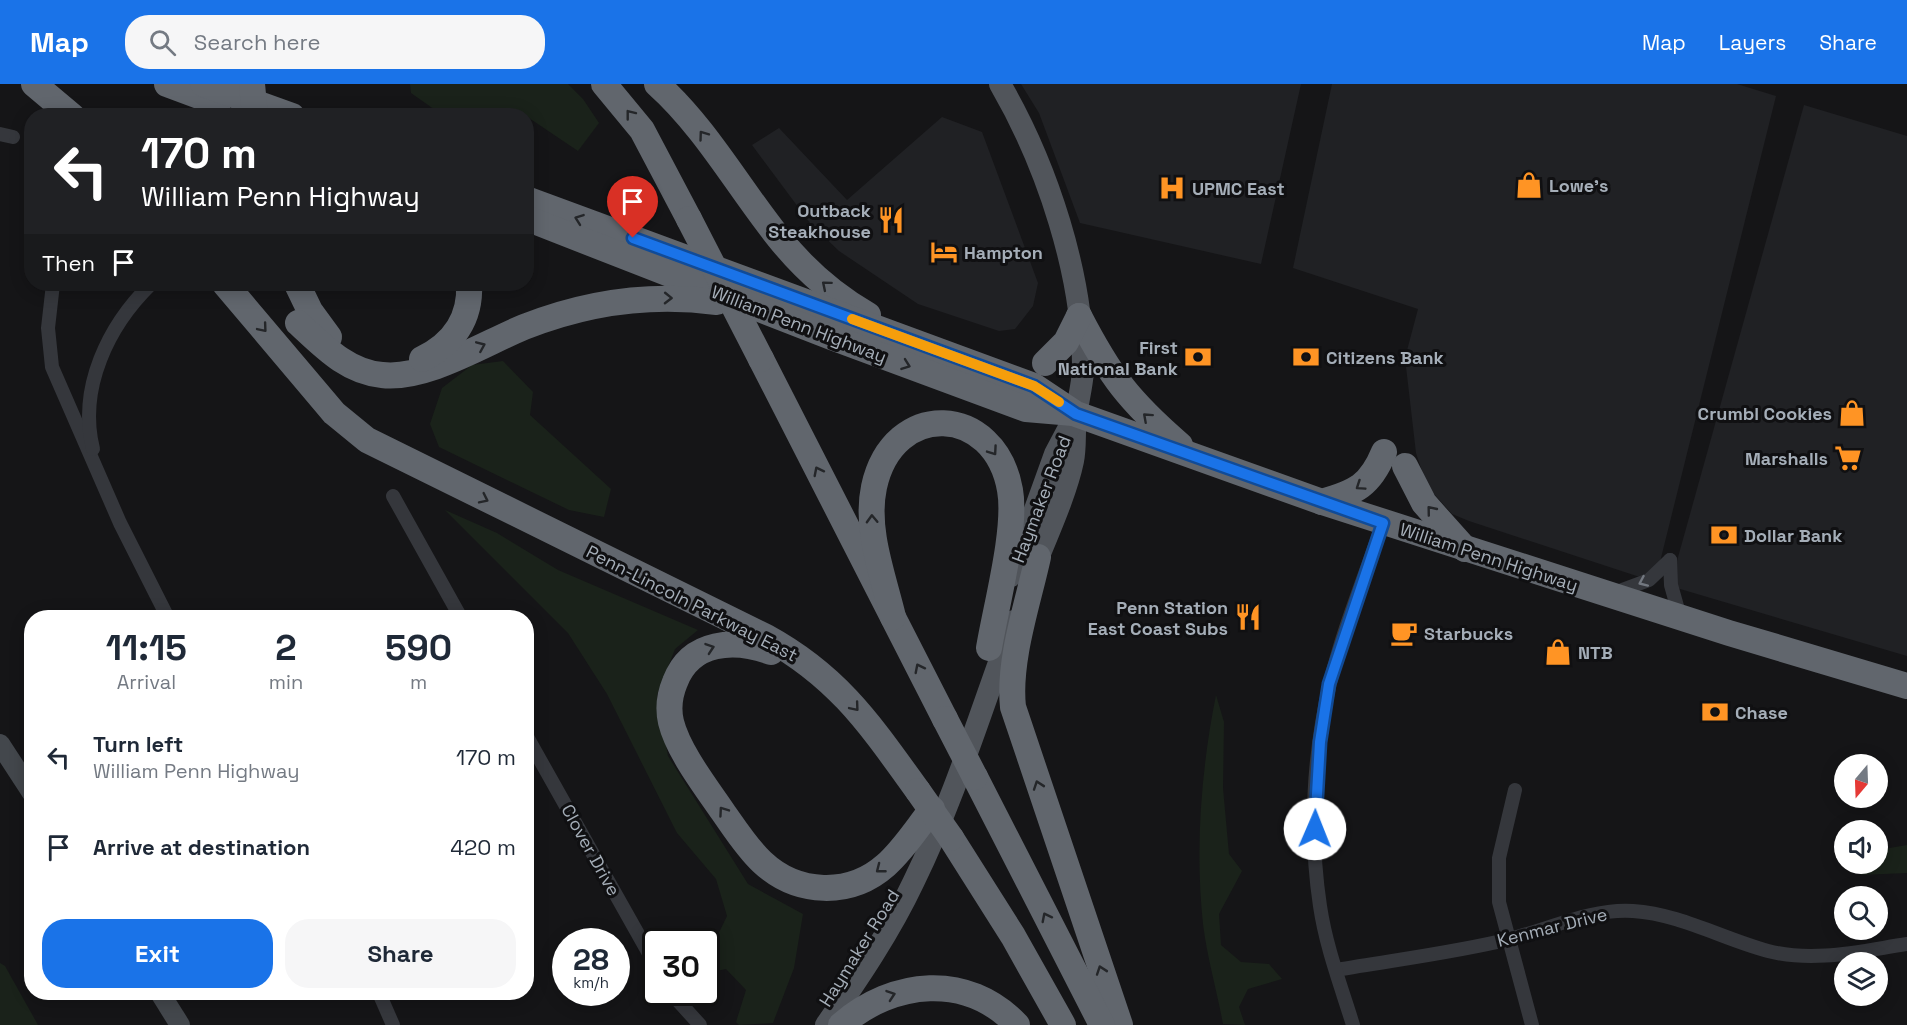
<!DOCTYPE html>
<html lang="en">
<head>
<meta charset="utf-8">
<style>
  :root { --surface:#fff; --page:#f6f6f7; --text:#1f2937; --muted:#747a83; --accent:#1a73e8 }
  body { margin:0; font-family:"Space Grotesk",sans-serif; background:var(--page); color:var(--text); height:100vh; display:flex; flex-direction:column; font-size:22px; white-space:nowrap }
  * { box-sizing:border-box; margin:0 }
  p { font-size:20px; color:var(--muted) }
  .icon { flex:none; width:33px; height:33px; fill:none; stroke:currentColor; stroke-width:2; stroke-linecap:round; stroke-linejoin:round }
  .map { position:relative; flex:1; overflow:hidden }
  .panel { position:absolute; left:24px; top:526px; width:510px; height:390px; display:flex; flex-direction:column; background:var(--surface); border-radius:24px; box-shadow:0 3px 15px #0003 }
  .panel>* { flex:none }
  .banner { position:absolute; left:24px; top:24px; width:510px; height:183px; border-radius:24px; box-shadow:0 3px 15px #0003; background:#202124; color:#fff; overflow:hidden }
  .needle { width:39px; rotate:199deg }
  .fabs { position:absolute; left:1834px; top:670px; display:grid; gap:12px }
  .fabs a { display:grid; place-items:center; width:54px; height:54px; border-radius:50%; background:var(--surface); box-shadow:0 3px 15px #0003; font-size:30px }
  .speed { position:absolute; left:552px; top:844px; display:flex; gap:12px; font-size:30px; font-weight:700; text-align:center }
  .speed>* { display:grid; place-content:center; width:78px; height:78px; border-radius:50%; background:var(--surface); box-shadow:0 3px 15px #0003; line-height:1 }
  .speed small { font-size:15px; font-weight:400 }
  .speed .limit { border:3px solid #111; border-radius:9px; background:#fff; color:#111 }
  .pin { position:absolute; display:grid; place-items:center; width:51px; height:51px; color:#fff; margin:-62px -26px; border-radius:50% 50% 50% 0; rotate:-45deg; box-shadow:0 0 6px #0007 }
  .pin .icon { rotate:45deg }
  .me { position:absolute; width:66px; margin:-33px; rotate:1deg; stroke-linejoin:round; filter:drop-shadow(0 0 4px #0008) }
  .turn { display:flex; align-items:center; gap:21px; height:126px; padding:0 18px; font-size:27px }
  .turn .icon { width:78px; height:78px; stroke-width:2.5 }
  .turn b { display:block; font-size:42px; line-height:51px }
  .then { display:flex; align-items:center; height:57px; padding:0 18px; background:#0003; gap:12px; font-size:22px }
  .eta { display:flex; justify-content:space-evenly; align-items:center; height:102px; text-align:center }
  .eta b { font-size:36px; font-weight:800; line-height:42px }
  .primary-button { display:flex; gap:12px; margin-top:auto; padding:12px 18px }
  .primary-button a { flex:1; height:69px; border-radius:24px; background:var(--accent); color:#fff; font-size:24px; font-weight:800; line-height:69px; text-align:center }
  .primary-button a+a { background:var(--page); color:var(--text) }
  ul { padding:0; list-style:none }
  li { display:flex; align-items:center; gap:18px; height:90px; padding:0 18px }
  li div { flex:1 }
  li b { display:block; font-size:22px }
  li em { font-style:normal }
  header { display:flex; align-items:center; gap:36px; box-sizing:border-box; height:84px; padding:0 30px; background:var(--accent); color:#fff }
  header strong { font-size:28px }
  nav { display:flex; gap:33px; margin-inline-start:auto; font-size:21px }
  .search { width:420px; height:54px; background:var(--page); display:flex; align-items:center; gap:15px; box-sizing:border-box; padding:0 21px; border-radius:24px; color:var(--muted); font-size:22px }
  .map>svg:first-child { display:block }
  .built { fill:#202124 }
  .green { fill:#1a221a }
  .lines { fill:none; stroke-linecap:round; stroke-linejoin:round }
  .street { stroke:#35373c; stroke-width:14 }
  .secondary { stroke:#43474c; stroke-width:20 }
  .primary { stroke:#51555b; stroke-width:22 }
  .highway { stroke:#61666d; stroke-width:26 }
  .highway-bridge { stroke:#61666d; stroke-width:26 }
  .oneway { stroke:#242629 }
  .oneway2 { stroke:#737880 }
  .route-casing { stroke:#114b97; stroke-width:15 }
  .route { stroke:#1a73e8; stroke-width:10 }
  .slow { stroke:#f59e0b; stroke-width:10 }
  .labels { text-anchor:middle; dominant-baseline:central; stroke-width:6; stroke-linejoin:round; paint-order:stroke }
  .poi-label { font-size:18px; font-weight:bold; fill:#a5aeb8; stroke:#101012; text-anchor:start }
  .street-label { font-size:18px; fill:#a5aeb8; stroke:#101012 }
</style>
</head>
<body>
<header>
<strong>Map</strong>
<div class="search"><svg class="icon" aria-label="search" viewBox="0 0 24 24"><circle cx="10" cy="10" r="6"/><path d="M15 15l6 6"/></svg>Search here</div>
<nav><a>Map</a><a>Layers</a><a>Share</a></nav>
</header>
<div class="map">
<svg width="1907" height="941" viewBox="0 0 1907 941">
  <rect width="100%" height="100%" fill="#151517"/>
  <!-- built -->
  <g class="built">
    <polygon points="1021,0 1301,0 1261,180 1080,139 1039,29"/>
    <polygon points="1332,0 1737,0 1776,12 1655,498 1469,437 1452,430 1427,402 1416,369 1405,274 1418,225 1293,184"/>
    <polygon points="1804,21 1907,52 1907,572 1670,502"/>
    <polygon points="942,33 982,48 1038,199 1033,222 1015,245 999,247 918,220 839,167 810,139 752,61 779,44 847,116"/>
  </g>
  <!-- green -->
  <g class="green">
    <polygon points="410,0 568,0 583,15 599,39 578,67 526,32 511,25 438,28 411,9"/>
    <polygon points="503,277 533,308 530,331 611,405 604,433 569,426 439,363 430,340 442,304 472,281"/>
    <polygon points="445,426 497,449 558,486 698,546 675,565 657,611 668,672 748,800 803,830 794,884 773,939 739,941 736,938 746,906 726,885 707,889 712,863 727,832 716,795 677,749 607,610 568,549"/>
    <path d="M1216,611L1224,638L1223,704L1229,770L1242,787L1219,830L1221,861L1241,878L1269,880L1282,895L1248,905L1239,923L1245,941L1223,940C1217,907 1207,873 1203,840C1195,765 1201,686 1216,611Z"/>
    <polygon points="1907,761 1907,789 1861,791 1856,780 1878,780 1878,766"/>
    <polygon points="0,879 5,882 38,941 0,941"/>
  </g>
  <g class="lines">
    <!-- street -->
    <g class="street">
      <polyline points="0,50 13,53"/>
      <polyline points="53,200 48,244 52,283 120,439 168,534"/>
      <path d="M93,365C78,304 108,242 151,200"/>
      <polyline points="393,412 461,534"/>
      <polyline points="1670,476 1671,501 1680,533"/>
      <polyline points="1614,509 1649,496 1670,476"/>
      <polyline points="526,651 656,882"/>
      <polyline points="1515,706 1499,774 1499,818 1532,941"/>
      <path d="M1336,886C1393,876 1453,869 1510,855C1549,845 1593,824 1633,827C1680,830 1723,855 1768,867C1814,879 1861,867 1907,860"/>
      <polyline points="379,909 393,941"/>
      <polyline points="671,909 700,941"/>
      <path d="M1353,941C1341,902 1326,863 1320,822C1309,750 1313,671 1330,599C1343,545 1365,492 1383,439"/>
    </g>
    <!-- secondary -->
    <g class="secondary">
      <polyline points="0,660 32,709"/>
      <polyline points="160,909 180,941"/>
    </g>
    <!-- primary -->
    <g class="primary">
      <path d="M1000,0C1047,81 1084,192 1083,287C1082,302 1078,317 1076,332C1074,346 1076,363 1073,377C1066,411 1045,456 1032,489"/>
      <polyline points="1011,492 1055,370 1073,336"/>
      <path d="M826,941C858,895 890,848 914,797C955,713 982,623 1014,537"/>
    </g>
    <!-- highway -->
    <g class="highway">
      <polyline points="34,0 72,32"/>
      <polyline points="167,0 218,19"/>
      <polyline points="203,0 292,32"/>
      <polyline points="604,0 642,46 689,135"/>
      <path d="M657,0C706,44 738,103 779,154C803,184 835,212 868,231"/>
      <polyline points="526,115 1034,302 1076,330 1322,418 1729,549 1907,602"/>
      <polyline points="526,134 831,253 1026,325 1073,329"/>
      <path d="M225,200L334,329L367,356L766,553C839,593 871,642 918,707"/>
      <polyline points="297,200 310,227 329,253"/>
      <path d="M1079,232C1110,292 1129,317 1180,361"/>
      <path d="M298,239C323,262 347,288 382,291C426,296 483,260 524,243C587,218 650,209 717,218"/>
      <path d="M422,275C453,260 471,235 469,200"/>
      <polyline points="761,275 945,635"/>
      <polyline points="1045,279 1066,258 1079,232"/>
      <polyline points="1405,382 1424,419 1465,465"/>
      <path d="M1322,418C1356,408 1370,402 1384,368"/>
      <path d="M1038,473C1028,519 1008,576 1013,623L1120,941"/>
      <path d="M893,533C883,491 865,446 874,403C893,315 995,320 1010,406C1017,445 996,522 989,564"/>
      <path d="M771,568C735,555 691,556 675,598C670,610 668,625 671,638C678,667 706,703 723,728C735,745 747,764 762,778C797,811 850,813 886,781C904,765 917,744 932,725"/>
      <polyline points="975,693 1102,941"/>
      <polyline points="951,754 1013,852 1063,941"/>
      <path d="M841,941C893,896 967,888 1017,941"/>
    </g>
    <!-- highway-bridge -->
    <g class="highway-bridge">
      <polyline points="252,0 255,32"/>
      <polyline points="689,135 761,275"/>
      <polyline points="945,635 975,693"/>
      <polyline points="918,707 951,754"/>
    </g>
  </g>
  <!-- one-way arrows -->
  <defs><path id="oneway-chevron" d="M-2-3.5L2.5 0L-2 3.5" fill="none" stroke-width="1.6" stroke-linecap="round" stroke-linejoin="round" transform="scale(1.5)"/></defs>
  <g class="oneway">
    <use href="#oneway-chevron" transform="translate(630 30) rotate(-128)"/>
    <use href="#oneway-chevron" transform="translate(703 51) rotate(-126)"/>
    <use href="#oneway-chevron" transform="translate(579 135) rotate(-160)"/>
    <use href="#oneway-chevron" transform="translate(826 201) rotate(-140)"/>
    <use href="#oneway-chevron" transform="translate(668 214) rotate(1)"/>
    <use href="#oneway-chevron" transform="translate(263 244) rotate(50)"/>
    <use href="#oneway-chevron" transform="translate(481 262) rotate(-23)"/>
    <use href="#oneway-chevron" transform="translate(906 281) rotate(20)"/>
    <use href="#oneway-chevron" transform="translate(1147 333) rotate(-138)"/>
    <use href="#oneway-chevron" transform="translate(993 367) rotate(55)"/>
    <use href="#oneway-chevron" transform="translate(818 387) rotate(-117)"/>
    <use href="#oneway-chevron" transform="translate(1360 402) rotate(146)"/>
    <use href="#oneway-chevron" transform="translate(484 415) rotate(26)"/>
    <use href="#oneway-chevron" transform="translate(1431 426) rotate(-129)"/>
    <use href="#oneway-chevron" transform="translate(872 435) rotate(-92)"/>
    <use href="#oneway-chevron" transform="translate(710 564) rotate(-19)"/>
    <use href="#oneway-chevron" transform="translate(919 584) rotate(-117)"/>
    <use href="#oneway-chevron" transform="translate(855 623) rotate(50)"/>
    <use href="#oneway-chevron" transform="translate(1038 701) rotate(-109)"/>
    <use href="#oneway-chevron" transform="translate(723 727) rotate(-125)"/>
    <use href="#oneway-chevron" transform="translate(880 785) rotate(142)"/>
    <use href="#oneway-chevron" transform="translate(1046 833) rotate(-117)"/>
    <use href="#oneway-chevron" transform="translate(1101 886) rotate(-109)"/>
    <use href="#oneway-chevron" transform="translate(891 911) rotate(-19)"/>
  </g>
  <use class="oneway2" href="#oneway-chevron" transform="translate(1643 498) rotate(156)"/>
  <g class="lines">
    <defs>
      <polyline id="route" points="633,154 1034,302 1076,330 1383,439 1329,600 1320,658 1315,745"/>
    </defs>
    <!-- route casing -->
    <use href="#route" class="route-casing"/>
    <!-- route -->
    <use href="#route" class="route"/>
    <!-- slow -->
    <polyline class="slow" points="852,235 1034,302 1059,318"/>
  </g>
  <!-- icons -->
  <defs>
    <symbol id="shop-bare" viewBox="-9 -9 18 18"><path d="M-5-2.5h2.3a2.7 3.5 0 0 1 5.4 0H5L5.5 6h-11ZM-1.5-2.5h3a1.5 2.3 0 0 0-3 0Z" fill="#ff9424" stroke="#101012" stroke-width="2.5" paint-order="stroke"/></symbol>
    <symbol id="hospital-bare" viewBox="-9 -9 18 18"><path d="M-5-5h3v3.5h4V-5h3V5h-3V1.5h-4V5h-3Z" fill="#ff9424" stroke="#101012" stroke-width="2.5" paint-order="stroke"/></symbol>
    <symbol id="restaurant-bare" viewBox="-9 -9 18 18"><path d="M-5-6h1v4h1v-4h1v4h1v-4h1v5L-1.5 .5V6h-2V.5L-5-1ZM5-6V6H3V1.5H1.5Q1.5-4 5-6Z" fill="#ff9424" stroke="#101012" stroke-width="2.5" paint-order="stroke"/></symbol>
    <symbol id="hotel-bare" viewBox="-9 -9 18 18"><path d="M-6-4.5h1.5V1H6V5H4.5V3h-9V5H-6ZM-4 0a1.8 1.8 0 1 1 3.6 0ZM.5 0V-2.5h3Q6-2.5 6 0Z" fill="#ff9424" stroke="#101012" stroke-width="2.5" paint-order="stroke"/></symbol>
    <symbol id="bank-bare" viewBox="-9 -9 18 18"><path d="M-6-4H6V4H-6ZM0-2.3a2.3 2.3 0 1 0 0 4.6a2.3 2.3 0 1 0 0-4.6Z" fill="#ff9424" stroke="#101012" stroke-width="2.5" paint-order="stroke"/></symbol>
    <symbol id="supermarket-bare" viewBox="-9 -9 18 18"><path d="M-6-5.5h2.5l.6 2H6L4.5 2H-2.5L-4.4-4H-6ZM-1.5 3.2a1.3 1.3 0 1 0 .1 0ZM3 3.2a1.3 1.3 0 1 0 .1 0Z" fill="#ff9424" stroke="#101012" stroke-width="2.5" paint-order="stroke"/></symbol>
    <symbol id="cafe-bare" viewBox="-9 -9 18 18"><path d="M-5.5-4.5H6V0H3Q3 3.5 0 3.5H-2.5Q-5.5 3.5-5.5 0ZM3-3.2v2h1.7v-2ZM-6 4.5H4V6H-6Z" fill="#ff9424" stroke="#101012" stroke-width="2.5" paint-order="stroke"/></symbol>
  </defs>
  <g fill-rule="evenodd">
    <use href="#shop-bare" x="1510" y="82" width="38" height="38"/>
    <use href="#hospital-bare" x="1153" y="85" width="38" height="38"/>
    <use href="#restaurant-bare" x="872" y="117" width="38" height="38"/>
    <use href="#hotel-bare" x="925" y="149" width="38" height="38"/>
    <use href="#bank-bare" x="1179" y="254" width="38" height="38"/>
    <use href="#bank-bare" x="1287" y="254" width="38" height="38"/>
    <use href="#shop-bare" x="1833" y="310" width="38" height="38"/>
    <use href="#supermarket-bare" x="1829" y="355" width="38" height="38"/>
    <use href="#bank-bare" x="1705" y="432" width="38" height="38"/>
    <use href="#restaurant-bare" x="1229" y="514" width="38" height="38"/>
    <use href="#cafe-bare" x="1385" y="530" width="38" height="38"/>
    <use href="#shop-bare" x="1539" y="549" width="38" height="38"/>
    <use href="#bank-bare" x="1696" y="609" width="38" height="38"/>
  </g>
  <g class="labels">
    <!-- poi labels -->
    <g class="poi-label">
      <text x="1549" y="101">Lowe's</text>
      <text x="1192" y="104">UPMC East</text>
      <text x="871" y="126" text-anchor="end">Outback<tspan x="871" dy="21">Steakhouse</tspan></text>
      <text x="964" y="168">Hampton</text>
      <text x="1178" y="263" text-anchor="end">First<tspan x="1178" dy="21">National Bank</tspan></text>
      <text x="1326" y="273">Citizens Bank</text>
      <text x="1832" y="329" text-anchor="end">Crumbl Cookies</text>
      <text x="1828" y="374" text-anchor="end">Marshalls</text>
      <text x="1744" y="451">Dollar Bank</text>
      <text x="1228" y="523" text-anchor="end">Penn Station<tspan x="1228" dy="21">East Coast Subs</tspan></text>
      <text x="1424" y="549">Starbucks</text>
      <text x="1578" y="568">NTB</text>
      <text x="1735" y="628">Chase</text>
    </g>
    <!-- street labels -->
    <g class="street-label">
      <text transform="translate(799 240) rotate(21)">William Penn Highway</text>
      <text transform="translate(1041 415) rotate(-69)">Haymaker Road</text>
      <text transform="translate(1489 473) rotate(18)">William Penn Highway</text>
      <text transform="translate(692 519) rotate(27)">Penn-Lincoln Parkway East</text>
      <text transform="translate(591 766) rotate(61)">Clover Drive</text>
      <text transform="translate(1552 843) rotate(-14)">Kenmar Drive</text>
      <text transform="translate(859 864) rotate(-58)">Haymaker Road</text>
    </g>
  </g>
</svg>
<div class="fabs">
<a><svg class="needle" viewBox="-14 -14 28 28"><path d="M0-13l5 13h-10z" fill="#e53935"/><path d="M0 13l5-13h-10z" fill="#747a83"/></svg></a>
<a><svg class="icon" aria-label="sound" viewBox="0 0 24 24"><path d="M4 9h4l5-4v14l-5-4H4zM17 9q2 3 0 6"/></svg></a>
<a><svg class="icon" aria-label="search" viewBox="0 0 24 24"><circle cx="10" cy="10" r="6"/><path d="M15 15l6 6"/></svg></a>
<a><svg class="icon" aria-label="layers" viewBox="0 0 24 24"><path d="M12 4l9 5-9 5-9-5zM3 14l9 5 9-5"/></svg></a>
</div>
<div class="speed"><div>28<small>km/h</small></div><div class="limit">30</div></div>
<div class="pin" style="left:633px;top:154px;background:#d93025"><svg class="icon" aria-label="arrive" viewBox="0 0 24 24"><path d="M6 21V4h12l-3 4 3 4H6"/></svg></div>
<svg class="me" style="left:1315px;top:745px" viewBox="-20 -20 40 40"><circle r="19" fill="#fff"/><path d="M0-13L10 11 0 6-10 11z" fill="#1a73e8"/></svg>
<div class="banner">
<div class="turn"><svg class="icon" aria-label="left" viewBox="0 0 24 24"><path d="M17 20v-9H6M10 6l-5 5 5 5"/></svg><div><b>170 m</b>William Penn Highway</div></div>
<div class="then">Then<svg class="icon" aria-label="arrive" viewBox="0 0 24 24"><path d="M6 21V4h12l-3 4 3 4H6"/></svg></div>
</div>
<section class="panel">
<div class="eta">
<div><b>11:15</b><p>Arrival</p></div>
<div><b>2</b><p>min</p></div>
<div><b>590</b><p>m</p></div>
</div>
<ul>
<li><svg class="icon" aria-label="left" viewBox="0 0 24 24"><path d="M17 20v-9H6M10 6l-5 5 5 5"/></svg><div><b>Turn left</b><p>William Penn Highway</p></div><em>170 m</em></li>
<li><svg class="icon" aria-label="arrive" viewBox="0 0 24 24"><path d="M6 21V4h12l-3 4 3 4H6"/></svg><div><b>Arrive at destination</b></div><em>420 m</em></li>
</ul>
<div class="primary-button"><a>Exit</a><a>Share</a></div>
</section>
</div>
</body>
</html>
